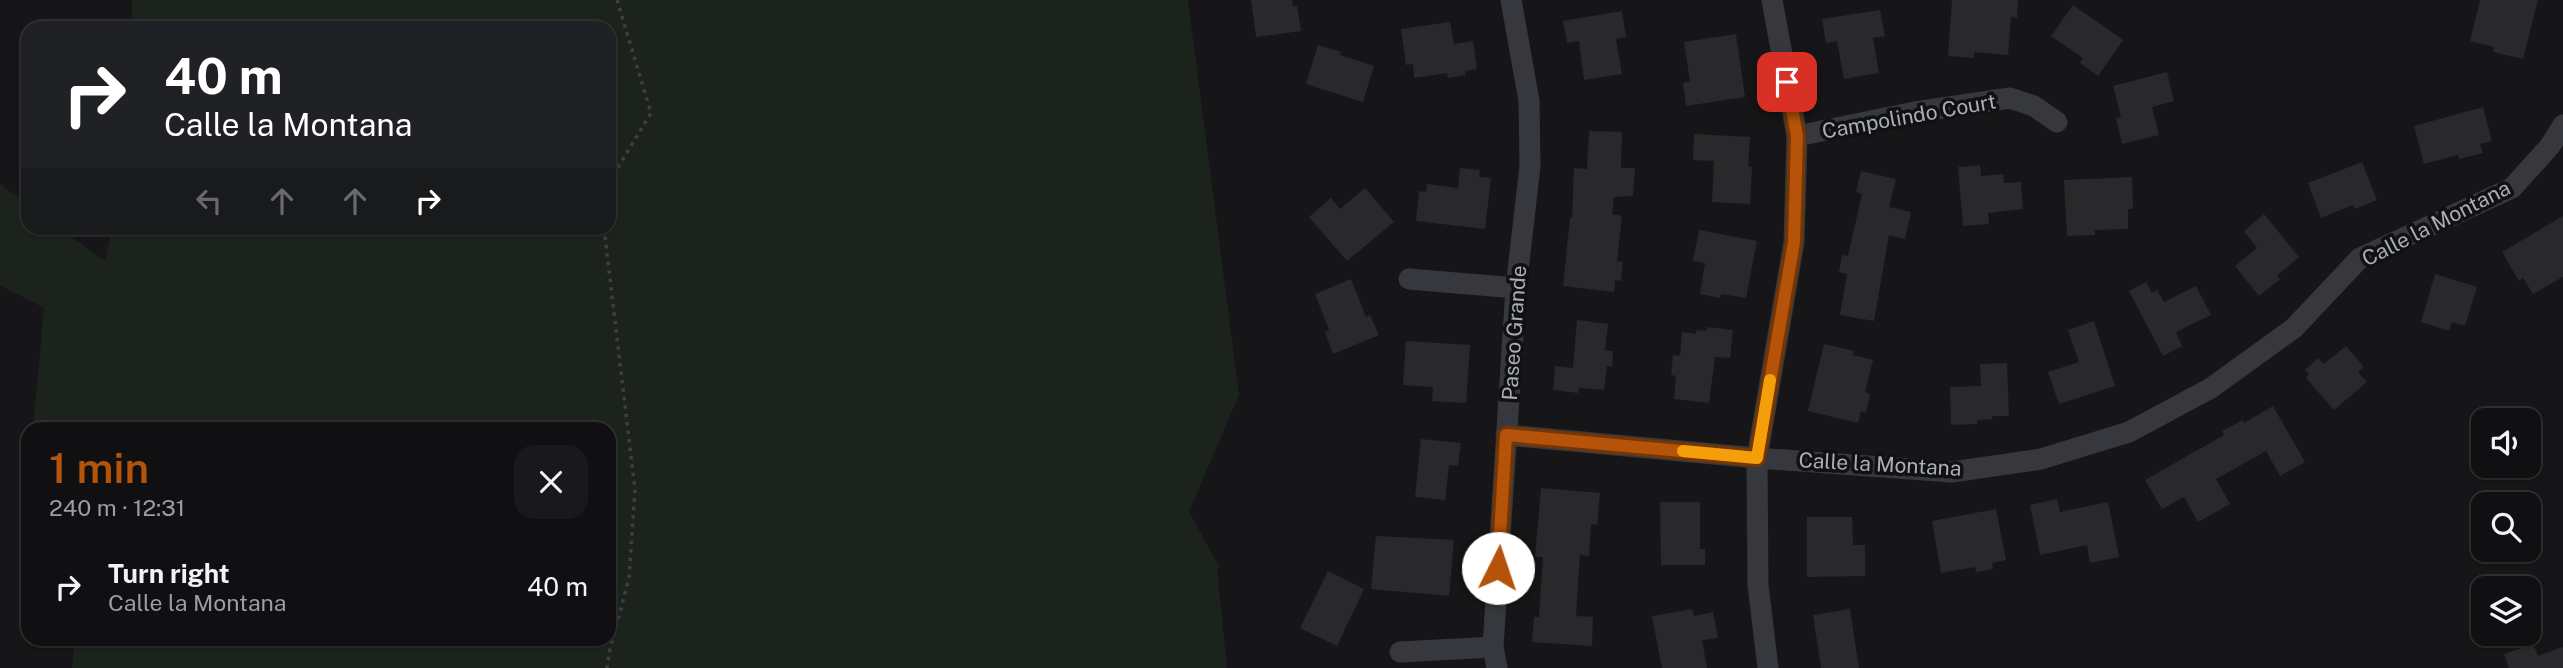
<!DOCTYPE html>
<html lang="en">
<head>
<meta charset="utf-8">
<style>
  :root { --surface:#101012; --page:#19191b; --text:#f1f3f6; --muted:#9c9d9f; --line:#303032; --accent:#b45309 }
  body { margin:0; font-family:"Public Sans",sans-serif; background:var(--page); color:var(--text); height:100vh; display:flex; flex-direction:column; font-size:26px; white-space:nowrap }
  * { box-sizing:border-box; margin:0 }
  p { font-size:23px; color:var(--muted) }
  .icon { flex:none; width:38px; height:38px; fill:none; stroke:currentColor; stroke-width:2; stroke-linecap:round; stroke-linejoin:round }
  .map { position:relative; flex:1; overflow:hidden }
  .drawer { position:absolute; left:21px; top:422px; width:595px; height:224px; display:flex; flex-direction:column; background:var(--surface); border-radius:21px; box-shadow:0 2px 5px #0004,0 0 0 2px var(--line) }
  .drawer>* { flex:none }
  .banner { position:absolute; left:21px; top:21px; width:595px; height:214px; border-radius:21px; box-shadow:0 2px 5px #0004,0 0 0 2px var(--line); background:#202124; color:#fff; overflow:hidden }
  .controls { position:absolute; left:2471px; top:408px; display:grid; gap:14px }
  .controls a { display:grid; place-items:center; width:70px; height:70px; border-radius:14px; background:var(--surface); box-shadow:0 2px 5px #0004,0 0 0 2px var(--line); font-size:35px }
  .pin { position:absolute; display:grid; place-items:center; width:60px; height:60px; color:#fff; margin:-30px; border-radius:14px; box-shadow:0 4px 10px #0006 }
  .me { position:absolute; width:77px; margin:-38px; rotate:4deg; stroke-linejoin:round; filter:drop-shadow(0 0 5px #0008) }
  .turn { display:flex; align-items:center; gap:24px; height:147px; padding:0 28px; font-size:32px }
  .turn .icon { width:91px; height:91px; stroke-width:2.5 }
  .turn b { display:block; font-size:49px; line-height:60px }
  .lanes { display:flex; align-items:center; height:66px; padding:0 28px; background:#0003; justify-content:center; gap:35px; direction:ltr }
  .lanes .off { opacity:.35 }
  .round { display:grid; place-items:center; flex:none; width:74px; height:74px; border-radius:21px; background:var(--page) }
  .head { display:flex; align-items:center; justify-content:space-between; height:119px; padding:0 28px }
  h1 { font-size:42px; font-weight:600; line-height:52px; color:var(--accent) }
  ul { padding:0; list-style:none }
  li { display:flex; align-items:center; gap:21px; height:91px; padding:0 28px }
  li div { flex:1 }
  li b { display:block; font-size:26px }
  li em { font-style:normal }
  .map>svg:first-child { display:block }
  .green { fill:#1c231d }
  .building { fill:#29292c }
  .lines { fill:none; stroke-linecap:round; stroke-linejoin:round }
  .path { stroke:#3d3f44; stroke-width:3.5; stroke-dasharray:3.5 5; stroke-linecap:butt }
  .street { stroke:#37383d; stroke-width:21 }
  .route-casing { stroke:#753606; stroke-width:18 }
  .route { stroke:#b45309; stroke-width:12 }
  .slow { stroke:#f59e0b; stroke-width:12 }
  .labels { text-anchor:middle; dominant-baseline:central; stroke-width:7; stroke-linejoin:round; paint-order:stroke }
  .street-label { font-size:21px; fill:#a8adb8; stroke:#111113 }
</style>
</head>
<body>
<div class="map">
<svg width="2563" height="668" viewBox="0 0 2563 668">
  <rect width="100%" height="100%" fill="#161618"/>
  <!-- green -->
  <polygon class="green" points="132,0 1188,0 1239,395 1189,512 1220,568 1217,569 1227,668 72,668 75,639 609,639 609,429 33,429 44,308 0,285 0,184 28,205 28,228 59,228 105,261 112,228 609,228 609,28 132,28"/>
  <!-- building -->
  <g class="building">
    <polygon points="1251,0 1292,0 1293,6 1297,6 1301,31 1256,37"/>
    <polygon points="1952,0 2018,0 2017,18 2011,17 2008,55 1974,52 1974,58 1948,56"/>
    <polygon points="2480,0 2538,0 2523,59 2493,52 2494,47 2470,41"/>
    <polygon points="2073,5 2123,40 2098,76 2080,63 2083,58 2051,36"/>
    <polygon points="1880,10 1885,36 1873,38 1879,73 1844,79 1837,41 1826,43 1822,19"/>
    <polygon points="1622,11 1626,37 1616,39 1622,74 1584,80 1579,41 1567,43 1563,21"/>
    <polygon points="1450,22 1454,44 1473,41 1477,69 1465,71 1466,75 1448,78 1447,73 1414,78 1413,64 1406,65 1401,29"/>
    <polygon points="1736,34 1745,97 1686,106 1683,83 1690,81 1684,42"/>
    <polygon points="1318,45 1341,52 1340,55 1374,66 1363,102 1306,84"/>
    <polygon points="2167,72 2174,101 2152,107 2159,135 2122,144 2116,118 2121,117 2113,86"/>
    <polygon points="2483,107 2492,141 2480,144 2483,153 2459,159 2458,155 2424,164 2414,126"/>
    <polygon points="1589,131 1622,132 1621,168 1635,168 1633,196 1614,197 1612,214 1622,216 1617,261 1623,262 1621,281 1615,280 1614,292 1563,286 1570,218 1572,218 1574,168 1587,169"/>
    <polygon points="1694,134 1750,137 1748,166 1752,167 1750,204 1712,202 1714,161 1693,160"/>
    <polygon points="2362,162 2377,200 2355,209 2353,205 2321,218 2308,183"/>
    <polygon points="1980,165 1981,176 2003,174 2004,183 2021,182 2023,209 1988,213 1989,224 1963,226 1958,167"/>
    <polygon points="1460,168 1480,170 1479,177 1491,178 1485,229 1416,221 1419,191 1426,192 1427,184 1458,188"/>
    <polygon points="1861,171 1896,179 1889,207 1911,212 1905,239 1889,235 1874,321 1840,315 1847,274 1839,272 1842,255 1848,256 1862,194 1856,192"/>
    <polygon points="2132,177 2133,209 2128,209 2128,229 2095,230 2095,235 2067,236 2064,180"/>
    <polygon points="1365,188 1394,222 1347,261 1309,217 1331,198 1340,209"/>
    <polygon points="2264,214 2299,257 2277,276 2280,279 2259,296 2235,266 2257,248 2244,231"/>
    <polygon points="2563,216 2563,277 2533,294 2523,278 2519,281 2502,252"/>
    <polygon points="1699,230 1757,241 1746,298 1721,294 1720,298 1700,294 1705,263 1693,261"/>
    <polygon points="2435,274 2477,287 2465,326 2452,322 2449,331 2421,322"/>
    <polygon points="1351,279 1366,317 1370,315 1379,335 1333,354 1325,332 1329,330 1315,294"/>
    <polygon points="2146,282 2152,293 2157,290 2164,302 2196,286 2211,315 2176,332 2182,346 2163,356 2129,291"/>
    <polygon points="1577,320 1608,324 1605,350 1613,351 1612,367 1607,366 1604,390 1579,388 1578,393 1553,390 1555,366 1573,368"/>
    <polygon points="2094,321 2115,386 2059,404 2048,372 2079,362 2068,330"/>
    <polygon points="1707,327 1733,330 1730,358 1715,357 1709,403 1674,399 1676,376 1671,375 1673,355 1680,356 1682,332 1696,334 1696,330 1706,331"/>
    <polygon points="1406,341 1470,345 1466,403 1432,401 1433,387 1403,385"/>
    <polygon points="1824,344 1854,351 1853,355 1873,360 1865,392 1870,394 1866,413 1861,411 1858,423 1808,411"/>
    <polygon points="2346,346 2364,367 2358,372 2367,382 2334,410 2306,378 2309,374 2305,370 2318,358 2324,364"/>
    <polygon points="2007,363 2009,416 1992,416 1993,419 1977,420 1977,424 1951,425 1950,387 1981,386 1980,364"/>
    <polygon points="2273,406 2305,462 2280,476 2266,451 2216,479 2230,504 2198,522 2184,497 2162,509 2145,480 2224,435 2222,431 2243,420 2244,423"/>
    <polygon points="1421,439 1461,443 1458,466 1449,465 1445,500 1415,497"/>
    <polygon points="1541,488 1600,493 1597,525 1591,524 1589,556 1580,555 1576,616 1593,617 1592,646 1532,642 1534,617 1539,617 1543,557 1535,557"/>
    <polygon points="2057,499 2060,512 2108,502 2119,557 2090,563 2087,545 2040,555 2030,505"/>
    <polygon points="1660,502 1700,502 1700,549 1705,549 1705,565 1661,565"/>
    <polygon points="1996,509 2006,560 1992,563 1993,569 1976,572 1975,567 1941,573 1932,521"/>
    <polygon points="1807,517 1852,517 1853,545 1865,545 1865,576 1807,577"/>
    <polygon points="1376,536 1454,540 1449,596 1371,589"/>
    <polygon points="1328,571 1364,589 1337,646 1300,628"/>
    <polygon points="1692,609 1694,616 1713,612 1718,638 1702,640 1707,668 1662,668 1652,616"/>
    <polygon points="1850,609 1859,668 1821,668 1813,615"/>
    <polygon points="2533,644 2538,656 2563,647 2563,668 2509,668 2504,654"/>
  </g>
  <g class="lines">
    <!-- path -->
    <g class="path">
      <polyline points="609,182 651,113 617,0"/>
      <polyline points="604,228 635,490 629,578 610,649 607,668"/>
    </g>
    <!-- street -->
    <g class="street">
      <polyline points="1797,136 1915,112 2010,98 2034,106 2057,122"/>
      <polyline points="1409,279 1516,288"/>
      <polyline points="1506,435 1757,458 1952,472 2041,459 2129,432 2211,388 2294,328 2360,258 2512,188 2550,146 2563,125"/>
      <polyline points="1400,652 1493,647"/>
      <polyline points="1497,668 1493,647 1516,288 1530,166 1529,101 1511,0"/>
      <polyline points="1768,668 1758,585 1757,458 1794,242 1797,136 1772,0"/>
    </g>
  </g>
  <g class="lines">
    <defs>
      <polyline id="route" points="1498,568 1506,435 1757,458 1794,242 1797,136 1787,82"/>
    </defs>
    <!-- route casing -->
    <use href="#route" class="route-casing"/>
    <!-- route -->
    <use href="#route" class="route"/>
    <!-- slow -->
    <polyline class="slow" points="1683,451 1757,458 1770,380"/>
  </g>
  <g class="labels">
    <!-- street labels -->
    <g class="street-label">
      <text transform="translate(1909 116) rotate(-10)">Campolindo Court</text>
      <text transform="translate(2436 223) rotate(-27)">Calle la Montana</text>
      <text transform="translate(1514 333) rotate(-86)">Paseo Grande</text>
      <text transform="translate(1880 464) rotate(3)">Calle la Montana</text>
    </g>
  </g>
</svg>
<div class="controls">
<a><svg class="icon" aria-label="sound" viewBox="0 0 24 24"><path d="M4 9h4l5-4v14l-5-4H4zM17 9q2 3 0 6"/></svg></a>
<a><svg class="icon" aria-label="search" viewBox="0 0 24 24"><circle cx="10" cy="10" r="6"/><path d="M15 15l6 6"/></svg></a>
<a><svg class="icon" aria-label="layers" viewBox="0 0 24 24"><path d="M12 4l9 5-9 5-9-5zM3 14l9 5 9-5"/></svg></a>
</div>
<div class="pin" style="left:1787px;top:82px;background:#d93025"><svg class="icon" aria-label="arrive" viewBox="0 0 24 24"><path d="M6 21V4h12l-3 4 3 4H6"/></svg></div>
<svg class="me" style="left:1498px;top:568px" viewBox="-20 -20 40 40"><circle r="19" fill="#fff"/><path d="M0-13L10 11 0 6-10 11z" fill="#b45309"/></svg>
<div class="banner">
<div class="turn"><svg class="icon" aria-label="right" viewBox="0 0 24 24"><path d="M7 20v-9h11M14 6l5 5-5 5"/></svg><div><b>40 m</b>Calle la Montana</div></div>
<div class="lanes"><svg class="icon off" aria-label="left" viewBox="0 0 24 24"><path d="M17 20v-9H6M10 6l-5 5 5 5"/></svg><svg class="icon off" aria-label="ahead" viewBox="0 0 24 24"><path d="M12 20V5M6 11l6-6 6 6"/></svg><svg class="icon off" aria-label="ahead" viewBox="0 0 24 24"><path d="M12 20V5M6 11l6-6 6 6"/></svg><svg class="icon" aria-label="right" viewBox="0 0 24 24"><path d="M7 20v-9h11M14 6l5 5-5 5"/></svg></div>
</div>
<section class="drawer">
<div class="head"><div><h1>1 min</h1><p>240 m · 12:31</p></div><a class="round"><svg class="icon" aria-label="close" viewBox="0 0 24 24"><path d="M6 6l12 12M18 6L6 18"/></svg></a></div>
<ul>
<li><svg class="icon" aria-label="right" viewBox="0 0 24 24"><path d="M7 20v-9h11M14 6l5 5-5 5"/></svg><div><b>Turn right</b><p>Calle la Montana</p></div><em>40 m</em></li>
</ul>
</section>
</div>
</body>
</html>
